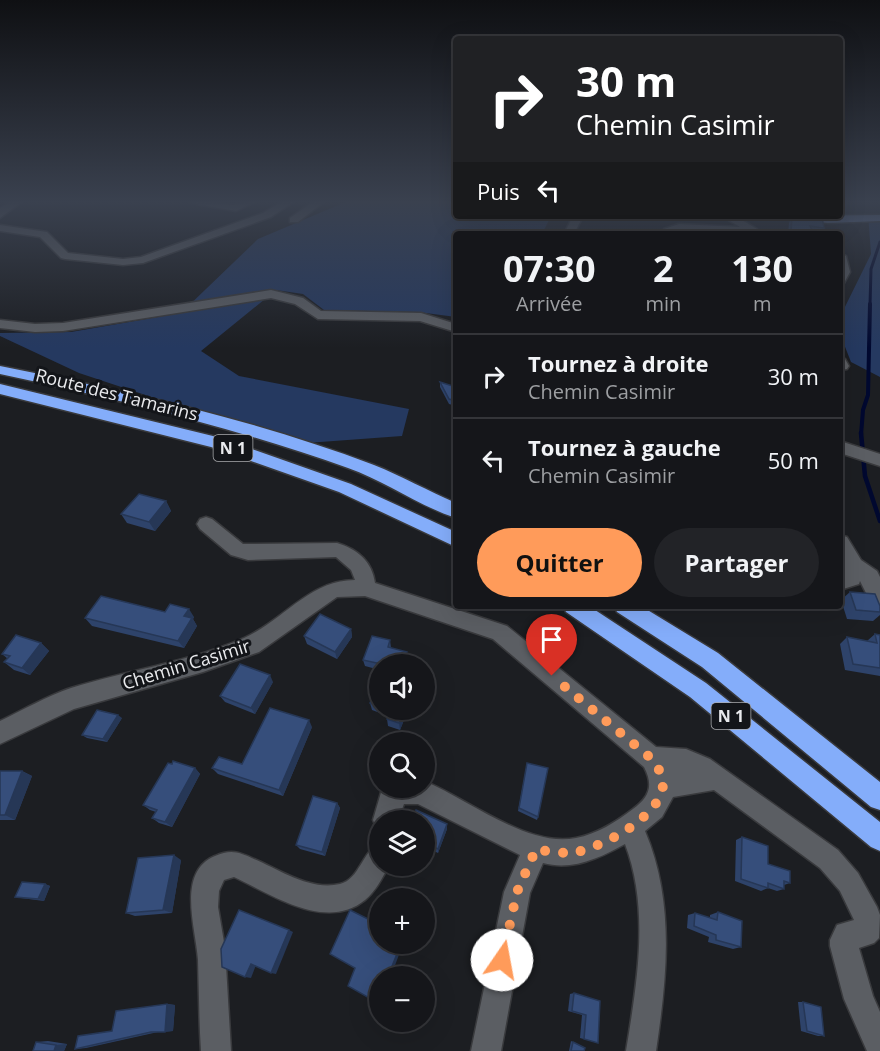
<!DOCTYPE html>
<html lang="fr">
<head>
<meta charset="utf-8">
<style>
  :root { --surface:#15161a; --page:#222327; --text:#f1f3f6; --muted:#9d9fa2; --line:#343539; --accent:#ff9b5a }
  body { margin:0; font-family:"Open Sans",sans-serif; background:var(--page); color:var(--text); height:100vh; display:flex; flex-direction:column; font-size:22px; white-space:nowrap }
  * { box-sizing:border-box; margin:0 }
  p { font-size:20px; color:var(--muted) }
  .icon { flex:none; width:33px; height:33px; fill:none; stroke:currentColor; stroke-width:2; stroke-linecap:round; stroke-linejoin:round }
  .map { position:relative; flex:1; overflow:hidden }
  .panel { position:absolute; left:453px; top:231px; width:390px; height:378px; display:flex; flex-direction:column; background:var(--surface); border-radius:6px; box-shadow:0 6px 24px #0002,0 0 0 2px var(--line) }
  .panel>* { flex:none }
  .banner { position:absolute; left:453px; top:36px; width:390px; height:183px; border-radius:6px; box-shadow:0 6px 24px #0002,0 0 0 2px var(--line); background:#202124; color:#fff; overflow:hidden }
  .tools { position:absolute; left:369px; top:654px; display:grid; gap:12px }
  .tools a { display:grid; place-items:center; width:66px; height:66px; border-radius:50%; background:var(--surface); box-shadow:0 6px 24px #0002,0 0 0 2px var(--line); font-size:30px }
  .pin { position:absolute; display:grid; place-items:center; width:51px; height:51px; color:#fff; margin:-62px -26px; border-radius:50% 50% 50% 0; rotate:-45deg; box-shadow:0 0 6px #0007 }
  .pin .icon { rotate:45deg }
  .me { position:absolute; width:66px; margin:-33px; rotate:12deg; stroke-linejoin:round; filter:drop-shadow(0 0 4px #0008) }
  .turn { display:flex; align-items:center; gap:21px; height:126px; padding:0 24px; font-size:27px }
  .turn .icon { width:78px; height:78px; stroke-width:2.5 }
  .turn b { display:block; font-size:42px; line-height:51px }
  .then { display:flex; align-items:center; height:57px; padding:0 24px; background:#0003; gap:12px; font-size:22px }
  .eta { display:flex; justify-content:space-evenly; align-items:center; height:102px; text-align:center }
  .eta b { font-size:36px; font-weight:700; line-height:42px }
  .primary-button { display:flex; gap:12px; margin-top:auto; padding:12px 24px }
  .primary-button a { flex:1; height:69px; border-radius:36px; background:var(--accent); color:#111; font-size:24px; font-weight:700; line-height:69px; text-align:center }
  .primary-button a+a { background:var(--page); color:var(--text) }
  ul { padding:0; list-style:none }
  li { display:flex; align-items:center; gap:18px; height:84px; padding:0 24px; border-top:2px solid var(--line) }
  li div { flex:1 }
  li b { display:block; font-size:22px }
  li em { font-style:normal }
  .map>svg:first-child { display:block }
  .green { fill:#253960 }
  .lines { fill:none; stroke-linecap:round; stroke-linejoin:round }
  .stream-far2 { stroke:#00082f; stroke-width:3 }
  .stream-far1 { stroke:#00082f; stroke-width:4 }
  .stream { stroke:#00082f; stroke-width:4.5 }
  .minor-casing { stroke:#393a3d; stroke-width:3 }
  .major-casing { stroke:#393a3d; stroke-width:3 }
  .highway-casing { stroke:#393a3d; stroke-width:3 }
  .minor { fill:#5b5e63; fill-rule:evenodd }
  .major { fill:#748dbe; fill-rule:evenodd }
  .highway { fill:#84adfa; fill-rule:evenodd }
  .wall { fill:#2e436a }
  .shaded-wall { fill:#263756 }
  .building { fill:#364e7b; stroke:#263756; stroke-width:1.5 }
  .route { stroke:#ff9b5a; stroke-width:10; stroke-dasharray:0 18 }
  .labels { text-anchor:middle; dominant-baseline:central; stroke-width:6; stroke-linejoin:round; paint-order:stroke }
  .shield { fill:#131519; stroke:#a9aaad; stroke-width:1.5 }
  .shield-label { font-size:16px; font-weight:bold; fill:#e9eaed }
  .street-label { font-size:18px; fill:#e9eaed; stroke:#131519 }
</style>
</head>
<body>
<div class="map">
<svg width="880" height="1051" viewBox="0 0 880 1051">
  <rect width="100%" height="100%" fill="#1c1e22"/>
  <!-- green -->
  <g class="green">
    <polygon points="348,201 456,201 456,216 551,216 542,234 456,234 456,317 418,312 324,310 303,294 276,290 201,351 239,376 409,409 402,436 293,444 79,373 0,336 0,333 71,332 181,313 258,239"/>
    <polygon points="868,214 880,217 880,377 851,362 840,334 840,317 871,254"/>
  </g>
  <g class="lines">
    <!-- stream-far2 -->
    <polyline class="stream-far2" points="870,305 871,269 880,242"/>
    <!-- stream-far1 -->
    <polyline class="stream-far1" points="861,435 863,410 868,395 870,304"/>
    <!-- stream -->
    <polyline class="stream" points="861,433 865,476 880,521"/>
    <defs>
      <g id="minor">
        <polygon points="11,201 23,201 0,218 0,208"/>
        <path d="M191,201C206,200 221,205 234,205C242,204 248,201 257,201L236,211L196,204Z"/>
        <polygon points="283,201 295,201 271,217 143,263 123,265 65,259 61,258 40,237 0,231 0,225 47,232 68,253 123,259 141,257 263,213"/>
        <polygon points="314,201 325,201 298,222 290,222 290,218"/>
        <polygon points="573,216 583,216 574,234 564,234"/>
        <polygon points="722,216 735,216 757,229 752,234 679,230 682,234 669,234 664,229 679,224 740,227"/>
        <polygon points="840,253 846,256 850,272 844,283 840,284"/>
        <polygon points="271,290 303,298 321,311 421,313 456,324 456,332 420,321 318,319 295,304 271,298 63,331 35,332 0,328 0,320 35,324 63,323"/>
        <polygon points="840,358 845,359 849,366 847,369 840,370"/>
        <polygon points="840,441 880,454 880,466 840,453"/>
        <path d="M206,517L212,519L243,544H248L337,543C357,549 372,561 375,583L507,626L656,747L686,749L710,759L838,850L858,873L877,907L880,915L879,938L874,943L859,948L873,996L880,1012V1051H867L844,999L830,946V940L837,925L854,920L840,891L820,868L714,790L673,797L662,817L645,831C675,902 667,977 656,1051H626C637,984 650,909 625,844C600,858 572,871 543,863L530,893L501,1051H471L504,892L520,855L418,804H404L398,820H380V830L377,829L373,820L382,789L424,788V781C468,799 528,848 576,838C597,834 616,822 633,809C649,797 654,786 644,767L493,639L365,596L337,597L259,652L203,672L74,709L0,744V721C23,710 47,696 71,688C128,670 189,662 244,638C283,621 309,580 355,580L351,570L336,557L248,560L238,557L231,555L200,529L197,524L200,519Z"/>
        <polygon points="840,535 847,537 861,560 877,571 880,577 880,609 873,607 860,581 859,584 840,590 840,574 843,573 844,566 840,559"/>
        <path d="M380,843V866H389C382,878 376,891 365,900C326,932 271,894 234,877L224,880L219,891L218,907L225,948L231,1051H201C199,1021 199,990 198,960C196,929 176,872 215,856C231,849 239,852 254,859C280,870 310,891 340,884C360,879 362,851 380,843Z"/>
      </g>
      <polygon id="major" points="880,215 880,221 828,223 787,219 782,216"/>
      <g id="highway">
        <path d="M0,366C126,391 253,419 374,465C402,476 428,491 456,503V518C419,506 385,481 348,468C235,428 118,399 0,374Z"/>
        <polygon points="0,384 221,438 351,484 456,532 456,547 339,492 211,447 0,394"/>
        <polygon points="563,606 589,606 706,683 880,822 880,851 871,847 690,697 566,612"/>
        <polygon points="614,606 641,606 718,653 880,782 880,810 871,807 702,667 617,612"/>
      </g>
    </defs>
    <!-- minor casing -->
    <use href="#minor" class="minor-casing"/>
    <!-- major casing -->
    <use href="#major" class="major-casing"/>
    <!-- highway casing -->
    <use href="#highway" class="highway-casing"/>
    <!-- minor -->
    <use href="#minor" class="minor"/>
    <!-- major -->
    <use href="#major" class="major"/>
    <!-- highway -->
    <use href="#highway" class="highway"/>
  </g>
  <!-- wall -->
  <g class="wall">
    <polygon points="792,216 824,228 821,234 788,234 789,223"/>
    <polygon points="440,382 456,387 456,406 449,404 440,387"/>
    <polygon points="166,501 171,511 155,531 127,523 121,514"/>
    <polygon points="850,592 880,606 880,615 873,621 847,619 841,600"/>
    <polygon points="764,606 793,606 791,609 765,611"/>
    <polygon points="165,612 194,617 193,619 197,626 184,648 92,626 85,618"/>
    <polygon points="351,629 352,637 337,659 307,644 304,636"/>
    <polygon points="875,634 880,635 880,676 845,670 840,644 847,637 867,641"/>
    <polygon points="390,640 391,648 407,652 407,658 405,664 380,664 380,670 365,666 363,660"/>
    <polygon points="41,643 49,651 30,675 14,670 4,662 8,659 2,654"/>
    <polygon points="273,682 255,714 225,702 220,696"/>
    <polygon points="380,693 380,710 408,710 400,730 388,726 387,719 388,716 372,710 370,703"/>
    <polygon points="122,718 107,742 87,738 82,735"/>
    <polygon points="312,727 283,796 218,774 212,768 242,764"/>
    <polygon points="527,763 538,817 537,820 518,811"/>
    <polygon points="195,768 200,774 172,827 159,823 152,818 156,812 150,810 143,805"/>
    <polygon points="0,771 22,771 32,776 15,820 0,820"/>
    <polygon points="337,803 340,808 325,856 300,849 296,845"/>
    <polygon points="424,820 447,829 438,853 426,847 424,853"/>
    <polygon points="742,837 768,864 790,883 784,885 784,889 777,891 768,888 761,891 735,881 736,840"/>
    <polygon points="181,860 172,913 135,916 126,913"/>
    <polygon points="45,884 50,886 44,901 21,898 15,897"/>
    <polygon points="718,912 741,947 733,949 708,942 709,937 687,928 688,915 695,913 710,918 710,915"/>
    <polygon points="574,993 600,1001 598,1043 580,1038 582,1015 568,1011 570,994"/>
    <polygon points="798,1002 803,1002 824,1036 818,1036 801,1031"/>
    <polygon points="167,1004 175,1005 173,1031 158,1032 86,1048 75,1049"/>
    <polygon points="48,1041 67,1044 64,1051 36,1042"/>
    <polygon points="571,1041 573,1042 584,1051 569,1051"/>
  </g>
  <!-- shaded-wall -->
  <g class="shaded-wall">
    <polygon points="166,501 171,511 155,531 149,522"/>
    <polygon points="189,609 194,617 193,619 197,626 184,648 178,641 184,616"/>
    <polygon points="351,629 352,637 337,659 335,652"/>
    <polygon points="41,643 49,651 30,675 22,668"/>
    <polygon points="407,652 407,658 405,664 402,664"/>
    <polygon points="270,675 273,682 255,714 251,708"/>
    <polygon points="405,710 408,710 400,730 399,723"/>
    <polygon points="118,715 122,718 107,742 103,739"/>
    <polygon points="309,720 312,727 283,796 279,790"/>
    <polygon points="195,768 200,774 172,827 165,822"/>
    <polygon points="22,771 32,776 15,820 5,815"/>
    <polygon points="337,803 340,808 325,856 322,852"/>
    <polygon points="447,824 447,829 438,853 438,849"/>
    <polygon points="174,855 181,860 172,913 163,910"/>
    <polygon points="45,884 50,886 44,901 38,899"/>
    <polygon points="289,930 293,932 276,974 271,973"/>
    <polygon points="401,944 403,944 391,976 388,976"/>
    <polygon points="251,964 256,965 251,978 245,977"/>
    <polygon points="167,1004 175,1005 173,1031 165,1032"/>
    <polygon points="67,1044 64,1051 54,1051 56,1045"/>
  </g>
  <!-- building -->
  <g class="building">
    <polygon points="792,216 822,217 824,228 810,226 814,234 791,232"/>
    <polygon points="440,382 456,387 456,401 449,399"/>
    <polygon points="139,494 166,501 149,522 121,514"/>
    <polygon points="850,592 875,594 880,606 880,612 856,610"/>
    <polygon points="101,596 165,612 170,604 189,609 184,616 192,618 178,641 85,618"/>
    <polygon points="320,614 351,629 335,652 304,636"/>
    <polygon points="875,634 880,635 880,668 853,664 847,637 877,643"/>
    <polygon points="16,635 41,643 22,668 4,662 10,656 2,654"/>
    <polygon points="372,636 390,640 388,647 407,652 402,664 381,664 363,660"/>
    <polygon points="240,664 270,675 251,708 220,696"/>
    <polygon points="375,692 380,693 380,706 370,703"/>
    <polygon points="270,708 309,720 279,790 212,768 219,757 242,764"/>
    <polygon points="97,710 118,715 103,739 82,735"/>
    <polygon points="387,710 405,710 399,723 387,719 390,711"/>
    <polygon points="173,761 195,768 165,822 152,818 157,810 143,805 168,763 172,764"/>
    <polygon points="527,763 548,768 538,817 519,808"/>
    <polygon points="0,771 22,771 5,815 0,815"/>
    <polygon points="313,796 337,803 322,852 296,845"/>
    <polygon points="416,810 447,824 438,849 426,843 424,848 424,820 412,820"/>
    <polygon points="742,837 768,846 768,864 790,871 790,883 784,881 784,889 768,883 768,888 741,879"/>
    <polygon points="174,855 163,910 126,913 138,858"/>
    <polygon points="22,882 45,884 38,899 15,897"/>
    <polygon points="239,910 289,930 271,973 251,964 245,977 222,967 221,949"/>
    <polygon points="350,910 380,925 380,944 401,944 388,976 380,976 380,999 378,1003 348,986 355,968 330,954"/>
    <polygon points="718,912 742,921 741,947 716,940 716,935 694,926 695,913 717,920"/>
    <polygon points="574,993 600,1001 598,1043 584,1039 586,1015 572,1011"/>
    <polygon points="803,1002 821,1007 824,1036 807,1031"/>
    <polygon points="167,1004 165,1032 151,1032 75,1049 78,1036 112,1031 116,1011"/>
    <polygon points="36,1042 56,1045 54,1051 33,1051"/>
    <polygon points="573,1042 585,1048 584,1051 571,1051"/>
  </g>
  <!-- sky -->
  <linearGradient id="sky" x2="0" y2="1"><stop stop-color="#0f1013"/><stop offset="0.58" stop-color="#3a414f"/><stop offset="1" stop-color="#3a414f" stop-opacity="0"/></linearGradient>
  <rect width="880" height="348" fill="url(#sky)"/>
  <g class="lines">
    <!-- route -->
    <path class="route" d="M502,960L517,892L536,849C549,852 563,854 577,852C604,846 662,816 663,784C663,774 657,767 652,759L552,676"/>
  </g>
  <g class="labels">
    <!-- shield labels -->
    <g class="shield">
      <rect x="213.5" y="435" width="39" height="26" rx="4.5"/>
      <rect x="711.5" y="703" width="39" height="26" rx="4.5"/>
    </g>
    <g class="shield-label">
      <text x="233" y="448">N 1</text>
      <text x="731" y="716">N 1</text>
    </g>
    <!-- street labels -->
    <g class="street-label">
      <text transform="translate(117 394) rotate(14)">Route des Tamarins</text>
      <text transform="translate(186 664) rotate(-17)">Chemin Casimir</text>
    </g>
  </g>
</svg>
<div class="tools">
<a><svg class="icon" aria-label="sound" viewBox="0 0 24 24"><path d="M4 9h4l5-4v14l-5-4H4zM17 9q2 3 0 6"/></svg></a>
<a><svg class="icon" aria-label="search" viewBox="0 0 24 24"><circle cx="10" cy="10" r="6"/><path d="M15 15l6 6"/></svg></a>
<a><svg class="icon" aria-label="layers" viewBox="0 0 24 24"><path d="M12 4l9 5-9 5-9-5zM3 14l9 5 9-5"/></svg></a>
<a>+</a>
<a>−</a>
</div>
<div class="pin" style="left:552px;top:676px;background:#d93025"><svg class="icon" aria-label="arrive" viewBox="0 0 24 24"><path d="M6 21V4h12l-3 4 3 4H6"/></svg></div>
<svg class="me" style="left:502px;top:960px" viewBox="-20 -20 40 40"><circle r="19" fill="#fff"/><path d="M0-13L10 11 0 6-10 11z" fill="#ff9b5a"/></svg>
<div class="banner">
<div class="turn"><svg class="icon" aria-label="right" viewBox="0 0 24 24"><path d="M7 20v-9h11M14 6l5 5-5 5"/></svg><div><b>30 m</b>Chemin Casimir</div></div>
<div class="then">Puis<svg class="icon" aria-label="left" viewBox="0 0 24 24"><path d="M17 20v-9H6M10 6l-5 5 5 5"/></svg></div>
</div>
<section class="panel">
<div class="eta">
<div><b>07:30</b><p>Arrivée</p></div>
<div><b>2</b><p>min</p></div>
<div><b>130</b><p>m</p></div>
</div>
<ul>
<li><svg class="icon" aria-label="right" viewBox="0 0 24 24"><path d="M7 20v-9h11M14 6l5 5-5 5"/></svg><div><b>Tournez à droite</b><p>Chemin Casimir</p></div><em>30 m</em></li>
<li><svg class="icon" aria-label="left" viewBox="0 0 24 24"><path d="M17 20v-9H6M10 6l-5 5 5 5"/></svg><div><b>Tournez à gauche</b><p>Chemin Casimir</p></div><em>50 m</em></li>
</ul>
<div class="primary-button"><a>Quitter</a><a>Partager</a></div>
</section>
</div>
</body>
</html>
